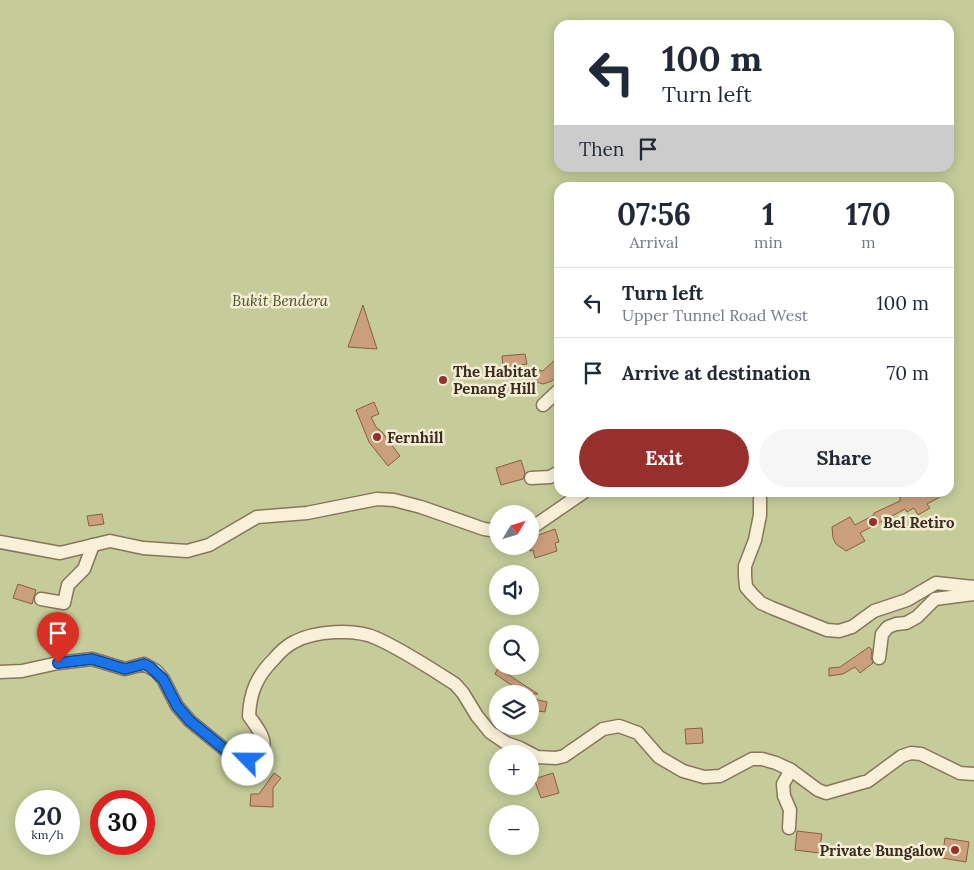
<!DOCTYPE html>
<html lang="en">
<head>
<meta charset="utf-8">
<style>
  :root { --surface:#fff; --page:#f6f6f7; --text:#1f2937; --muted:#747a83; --line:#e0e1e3; --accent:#972f2c }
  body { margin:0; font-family:Lora,serif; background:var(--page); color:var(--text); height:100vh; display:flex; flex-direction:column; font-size:19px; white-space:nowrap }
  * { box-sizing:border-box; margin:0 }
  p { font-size:16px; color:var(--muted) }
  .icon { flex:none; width:28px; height:28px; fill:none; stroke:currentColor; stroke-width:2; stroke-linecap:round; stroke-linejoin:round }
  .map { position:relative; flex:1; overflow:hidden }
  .panel { position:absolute; left:554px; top:182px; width:400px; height:315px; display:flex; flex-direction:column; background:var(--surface); border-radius:15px; box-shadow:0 2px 12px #0003 }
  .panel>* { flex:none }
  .guide { position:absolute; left:554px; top:20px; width:400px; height:152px; border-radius:15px; box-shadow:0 2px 12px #0003; background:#fff; color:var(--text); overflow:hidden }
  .needle { width:32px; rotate:52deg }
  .buttons { position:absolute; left:489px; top:505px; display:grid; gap:10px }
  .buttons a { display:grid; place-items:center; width:50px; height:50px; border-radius:50%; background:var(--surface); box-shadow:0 2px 12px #0003; font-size:25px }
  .speed { position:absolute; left:15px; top:790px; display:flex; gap:10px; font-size:25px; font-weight:700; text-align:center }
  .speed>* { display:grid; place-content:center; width:65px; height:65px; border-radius:50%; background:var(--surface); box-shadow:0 2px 12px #0003; line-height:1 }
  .speed small { font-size:12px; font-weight:400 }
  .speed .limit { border:8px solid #d22; background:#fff; color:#111 }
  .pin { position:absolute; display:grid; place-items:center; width:42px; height:42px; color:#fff; margin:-51px -21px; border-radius:50% 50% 50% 0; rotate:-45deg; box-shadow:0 0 5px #0007 }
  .pin .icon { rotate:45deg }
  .me { position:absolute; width:55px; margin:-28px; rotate:293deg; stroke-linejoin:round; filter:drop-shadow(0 0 4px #0008) }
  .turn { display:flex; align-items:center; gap:18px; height:105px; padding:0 25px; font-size:22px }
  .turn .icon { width:65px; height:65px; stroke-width:2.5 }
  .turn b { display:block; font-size:35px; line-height:42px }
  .then { display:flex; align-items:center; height:48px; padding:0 25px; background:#0003; gap:10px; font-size:19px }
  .eta { display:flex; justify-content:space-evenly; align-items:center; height:85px; text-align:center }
  .eta b { font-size:30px; font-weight:700; line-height:35px }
  .action { display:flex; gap:10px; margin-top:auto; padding:10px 25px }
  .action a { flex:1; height:58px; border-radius:30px; background:var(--accent); color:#fff; font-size:20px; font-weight:700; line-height:58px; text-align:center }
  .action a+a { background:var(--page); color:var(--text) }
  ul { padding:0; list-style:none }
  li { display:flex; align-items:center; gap:15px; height:70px; padding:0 25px; border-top:1px solid var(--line) }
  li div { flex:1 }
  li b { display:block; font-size:19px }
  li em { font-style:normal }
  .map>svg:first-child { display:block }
  .green { fill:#c5cc99; fill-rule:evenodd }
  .building { fill:#cb9f7c; stroke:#885f42 }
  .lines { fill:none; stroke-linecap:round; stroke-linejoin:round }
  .minor-casing { stroke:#89755c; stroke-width:15 }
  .minor { stroke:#f8f0d9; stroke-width:12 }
  .route-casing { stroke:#114b97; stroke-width:12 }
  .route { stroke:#1a73e8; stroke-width:9 }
  .poi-dot { fill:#972f2c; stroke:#f5edd5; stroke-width:2 }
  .labels { text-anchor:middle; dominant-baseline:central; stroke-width:5; stroke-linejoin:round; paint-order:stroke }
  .park-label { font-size:15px; font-style:italic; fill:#485526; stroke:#f5edd5 }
  .poi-label { font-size:15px; font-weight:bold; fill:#392d1f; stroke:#f5edd5; text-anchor:start }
</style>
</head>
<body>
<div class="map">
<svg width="974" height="870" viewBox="0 0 974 870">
  <rect width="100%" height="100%" fill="#eee3c6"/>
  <!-- green -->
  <path class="green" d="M0,0H974V870H0ZM559,25H949V168H559ZM559,188H949V492H559ZM498,514H530V546H498ZM498,574H530V606H498ZM498,634H530V666H498ZM498,694H530V726H498ZM498,754H530V786H498ZM26,801H69V844H26ZM101,801H144V844H101ZM498,814H530V846H498Z"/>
  <!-- building -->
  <g class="building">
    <polygon points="363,305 377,349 348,347"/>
    <polygon points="525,354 527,364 503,367 502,356"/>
    <polygon points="559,356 559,375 552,381 543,384 524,378 528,367 543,371"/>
    <polygon points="374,402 379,414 371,417 376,427 382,432 400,456 388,466 369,442 356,410"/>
    <polygon points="521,460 525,473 523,479 501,485 496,468"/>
    <polygon points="910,492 949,492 927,504 930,508 918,515 914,508 907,512 905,509 860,533 865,541 846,551 836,544 833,538 832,527 850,517 855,525 874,515 874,513 900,501 900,497"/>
    <polygon points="102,514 104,524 89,526 87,516"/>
    <polygon points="555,529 559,542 555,543 557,551 535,558 533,550 530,551 530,538"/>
    <polygon points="18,584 36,590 32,604 13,598"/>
    <polygon points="869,647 872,650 871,657 873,663 860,673 855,667 843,674 829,676 829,668 840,667"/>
    <polygon points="498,668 538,694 514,694 516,688 495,674"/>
    <polygon points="530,698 547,702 545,712 530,710"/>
    <polygon points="702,728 703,743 686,744 685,729"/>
    <polygon points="274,773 281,778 273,788 273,807 250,806 251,794 259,794"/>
    <polygon points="553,773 559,793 541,798 534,779"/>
    <polygon points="797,831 822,834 819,853 795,850"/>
    <polygon points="945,838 969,842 966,862 942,858"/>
  </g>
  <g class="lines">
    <defs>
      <g id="minor">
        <polyline points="543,405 559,390"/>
        <polyline points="531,478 550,477 559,472"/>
        <polyline points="760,492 760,515 755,540 745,566 745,576 746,587 752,594 761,603 772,608 827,630 839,631 852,627 874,611 907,600 936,583 974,587"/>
        <polyline points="530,529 584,492"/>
        <polyline points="0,542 60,553 110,541 143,548 187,551 209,545 257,517 307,513 377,499 394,500 421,507 484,529 498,531"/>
        <polyline points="41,599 64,603 68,585 84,569 93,545"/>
        <polyline points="879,658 882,634 888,627 896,624 906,623 917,617 935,599 974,594"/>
        <path d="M0,672L22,671L58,663L92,659L125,669L144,664L156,671L163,679L177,706L190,721L234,757L248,760C275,749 261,733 249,716C250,692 257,676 274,659C280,652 286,646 294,642C314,631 355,628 376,638C403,650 430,668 455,684L463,693L477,716L490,732L506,743L520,748L537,757L556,758L564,756L603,729L619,726L638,733L659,757L683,771L704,777L720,776L752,759H762L776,763L791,770L818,790L826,793L868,781L902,756L911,753L921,754L960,773L974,774"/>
        <polyline points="789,828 790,810 784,796 783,784 791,770"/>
      </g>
    </defs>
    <!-- minor casing -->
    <use href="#minor" class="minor-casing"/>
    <!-- minor -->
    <use href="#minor" class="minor"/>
  </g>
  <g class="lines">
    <defs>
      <polyline id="route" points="58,663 92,659 125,669 144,664 150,667 163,679 177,706 190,721 234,757 248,760"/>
    </defs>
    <!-- route casing -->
    <use href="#route" class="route-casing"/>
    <!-- route -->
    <use href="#route" class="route"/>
  </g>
  <!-- markers -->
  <g class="poi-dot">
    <circle cx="443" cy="380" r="5"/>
    <circle cx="377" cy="437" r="5"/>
    <circle cx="873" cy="522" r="5"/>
    <circle cx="955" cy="850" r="5"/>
  </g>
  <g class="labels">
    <!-- park labels -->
    <g class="park-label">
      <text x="280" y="300">Bukit Bendera</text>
    </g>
    <!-- poi labels -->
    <g class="poi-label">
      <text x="453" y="371">The Habitat<tspan x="453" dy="17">Penang Hill</tspan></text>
      <text x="387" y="437">Fernhill</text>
      <text x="883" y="522">Bel Retiro</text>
      <text x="945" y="850" text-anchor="end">Private Bungalow</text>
    </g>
  </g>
</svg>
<div class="buttons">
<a><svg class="needle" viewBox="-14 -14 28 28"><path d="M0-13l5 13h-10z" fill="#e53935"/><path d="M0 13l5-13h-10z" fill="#747a83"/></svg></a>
<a><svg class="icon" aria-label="sound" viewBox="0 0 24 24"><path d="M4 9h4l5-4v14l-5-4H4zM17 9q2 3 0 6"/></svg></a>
<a><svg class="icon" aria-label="search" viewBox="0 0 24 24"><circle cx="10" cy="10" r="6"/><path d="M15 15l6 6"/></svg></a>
<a><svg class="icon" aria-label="layers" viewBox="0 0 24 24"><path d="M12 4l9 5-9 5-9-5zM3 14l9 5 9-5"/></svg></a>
<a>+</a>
<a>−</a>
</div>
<div class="speed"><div>20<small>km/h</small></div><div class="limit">30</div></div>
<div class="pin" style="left:58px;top:663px;background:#d93025"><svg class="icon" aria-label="arrive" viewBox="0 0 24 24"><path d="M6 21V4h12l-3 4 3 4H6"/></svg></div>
<svg class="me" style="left:248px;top:760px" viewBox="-20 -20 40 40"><circle r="19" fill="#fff"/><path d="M0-13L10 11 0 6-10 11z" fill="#1a73e8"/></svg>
<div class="guide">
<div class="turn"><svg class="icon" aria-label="left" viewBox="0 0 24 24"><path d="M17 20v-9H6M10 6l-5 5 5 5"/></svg><div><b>100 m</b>Turn left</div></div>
<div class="then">Then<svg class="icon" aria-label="arrive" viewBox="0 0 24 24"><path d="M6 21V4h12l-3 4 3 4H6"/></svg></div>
</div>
<section class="panel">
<div class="eta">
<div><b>07:56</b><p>Arrival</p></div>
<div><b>1</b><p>min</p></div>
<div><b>170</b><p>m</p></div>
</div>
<ul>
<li><svg class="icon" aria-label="left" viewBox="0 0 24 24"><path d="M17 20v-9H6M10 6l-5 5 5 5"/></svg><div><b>Turn left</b><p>Upper Tunnel Road West</p></div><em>100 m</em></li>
<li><svg class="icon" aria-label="arrive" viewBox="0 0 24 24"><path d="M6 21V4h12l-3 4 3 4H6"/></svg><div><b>Arrive at destination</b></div><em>70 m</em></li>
</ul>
<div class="action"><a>Exit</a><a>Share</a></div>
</section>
</div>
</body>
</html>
